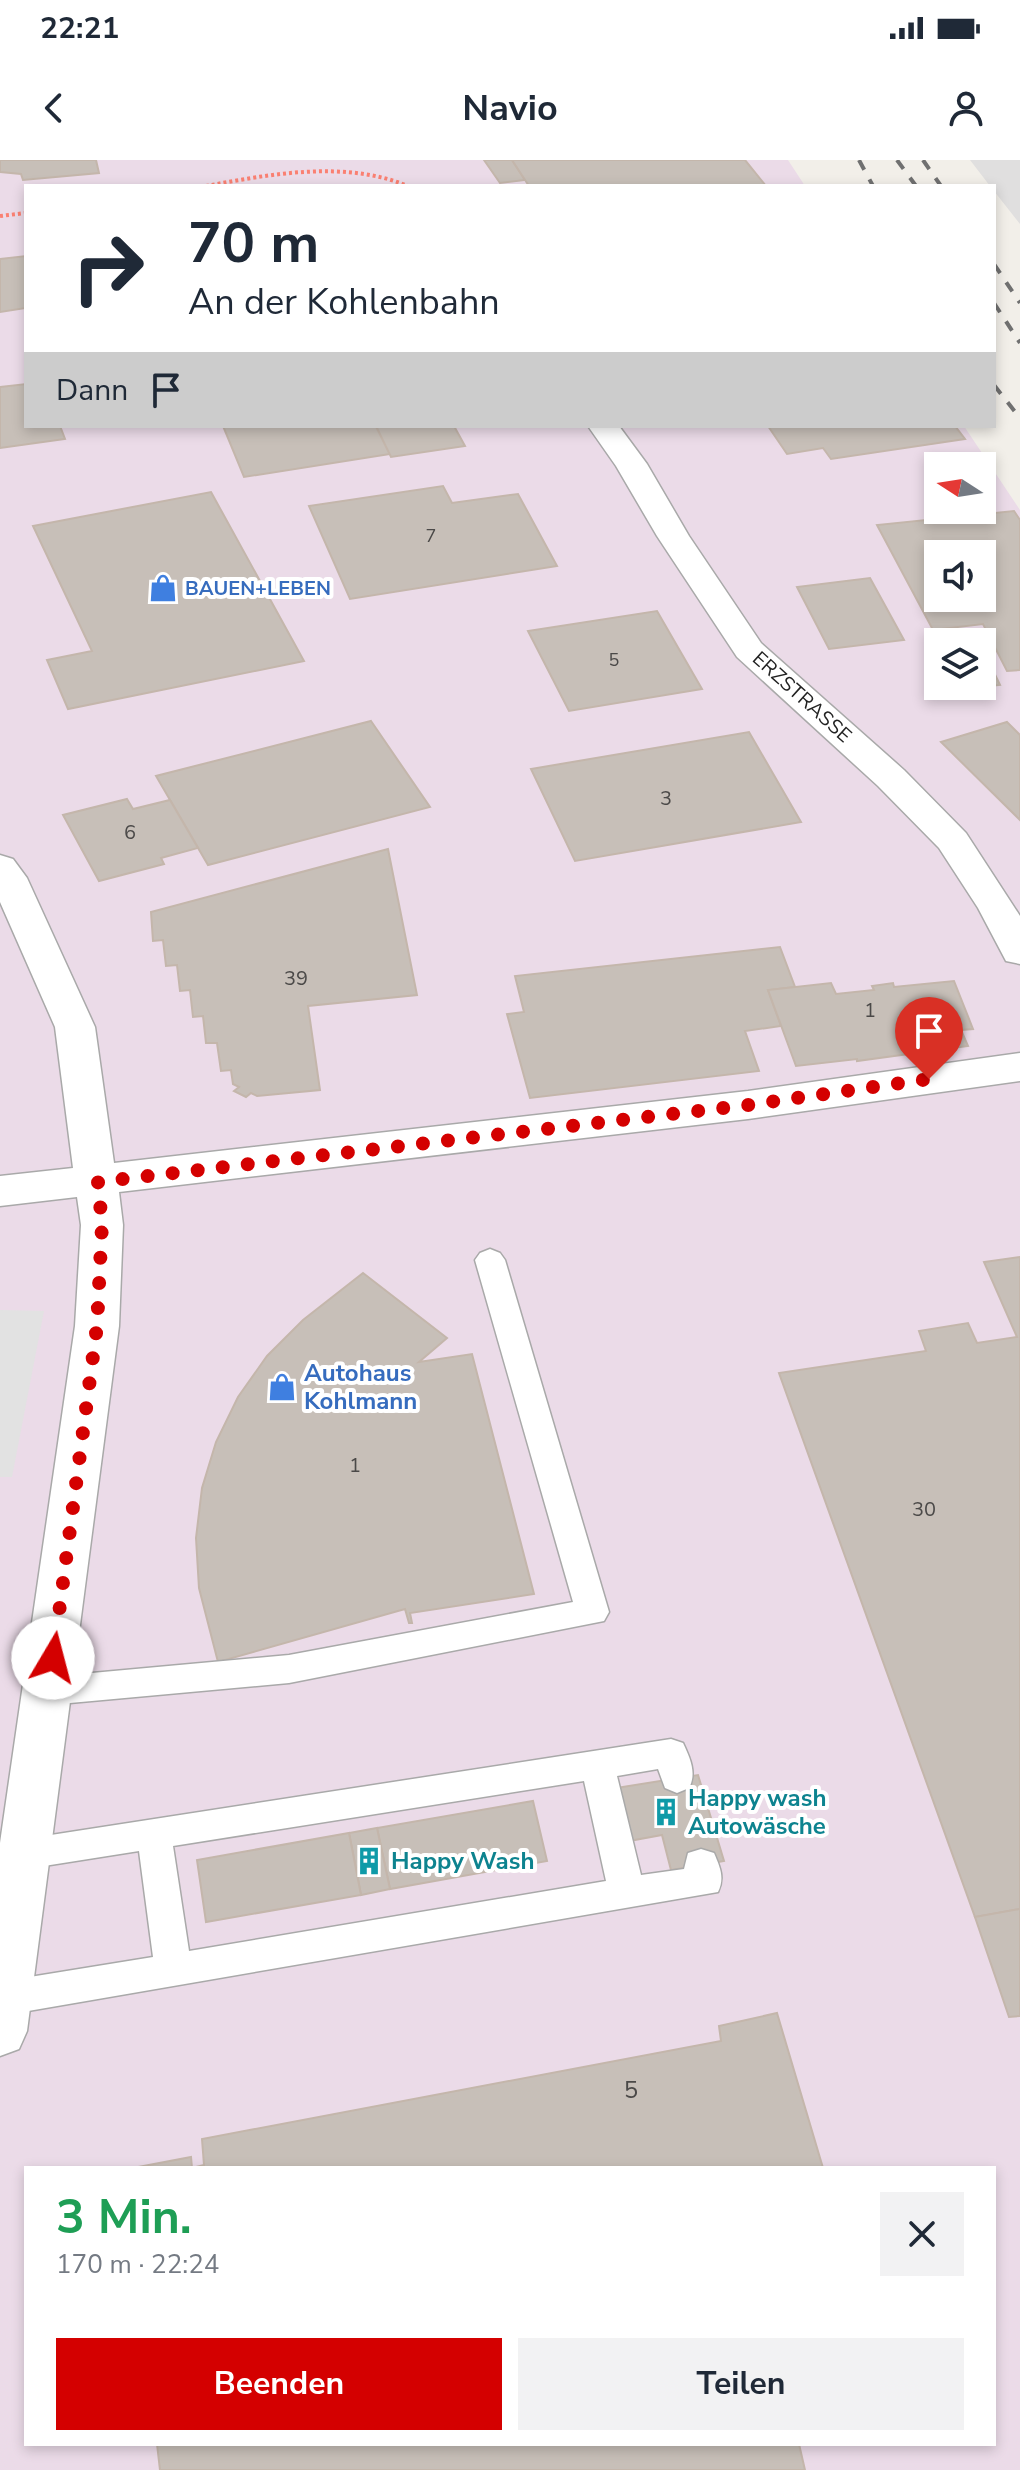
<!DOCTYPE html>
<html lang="de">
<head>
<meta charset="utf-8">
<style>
  :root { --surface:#fff; --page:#f2f2f3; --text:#1f2937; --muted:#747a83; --accent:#d40000 }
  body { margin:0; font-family:"Nunito Sans",sans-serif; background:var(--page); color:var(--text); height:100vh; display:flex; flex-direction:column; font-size:30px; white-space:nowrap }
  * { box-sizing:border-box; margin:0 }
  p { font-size:26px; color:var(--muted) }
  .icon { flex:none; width:44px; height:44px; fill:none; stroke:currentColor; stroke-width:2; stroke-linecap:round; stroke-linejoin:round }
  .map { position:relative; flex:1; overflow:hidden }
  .details { position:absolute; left:24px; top:2006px; width:972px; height:280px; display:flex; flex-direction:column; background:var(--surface); border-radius:0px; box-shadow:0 4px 12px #0003 }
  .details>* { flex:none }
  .top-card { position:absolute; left:24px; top:24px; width:972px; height:244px; border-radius:0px; box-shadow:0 4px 12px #0003; background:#fff; color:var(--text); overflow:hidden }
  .needle { width:52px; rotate:282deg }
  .buttons { position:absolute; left:924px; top:292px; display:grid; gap:16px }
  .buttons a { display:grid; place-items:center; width:72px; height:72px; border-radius:0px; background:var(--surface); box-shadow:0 4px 12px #0003; font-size:40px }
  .pin { position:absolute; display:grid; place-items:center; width:68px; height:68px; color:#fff; margin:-82px -34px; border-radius:50% 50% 50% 0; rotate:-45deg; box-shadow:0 0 8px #0007 }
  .pin .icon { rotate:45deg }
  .me { position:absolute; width:88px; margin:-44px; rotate:8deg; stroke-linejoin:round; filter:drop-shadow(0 0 6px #0008) }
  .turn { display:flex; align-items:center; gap:28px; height:168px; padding:0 32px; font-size:36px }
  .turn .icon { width:104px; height:104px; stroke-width:2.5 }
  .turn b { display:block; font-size:56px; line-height:68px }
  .then { display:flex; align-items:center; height:76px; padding:0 32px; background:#0003; gap:16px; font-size:30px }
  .round { display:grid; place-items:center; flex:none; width:84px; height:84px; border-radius:0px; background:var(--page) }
  .headline { display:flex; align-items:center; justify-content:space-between; height:136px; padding:0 32px }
  h1 { font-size:48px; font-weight:700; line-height:60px; color:#1e9e55 }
  .primary-button { display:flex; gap:16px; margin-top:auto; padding:16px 32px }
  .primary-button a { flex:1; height:92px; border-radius:0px; background:var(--accent); color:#fff; font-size:32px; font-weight:700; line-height:92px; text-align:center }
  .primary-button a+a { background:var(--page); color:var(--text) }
  .status { display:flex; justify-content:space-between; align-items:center; height:56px; padding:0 40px; background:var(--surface); direction:ltr }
  .status svg { height:22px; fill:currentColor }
  header { display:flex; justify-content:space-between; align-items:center; height:104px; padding:0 32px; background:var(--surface); font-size:36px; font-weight:700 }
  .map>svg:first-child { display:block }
  .residential { fill:#e0dfdf }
  .industrial { fill:#ebdbe8; fill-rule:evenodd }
  .parking { fill:#e2e2e2 }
  .building { fill:#c7bfb8; stroke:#c4b6ab; stroke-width:2; fill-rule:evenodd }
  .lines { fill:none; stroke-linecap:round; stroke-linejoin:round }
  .lane-casing { stroke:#a9a9a9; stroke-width:3 }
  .street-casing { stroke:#a9a9a9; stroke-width:3 }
  .path { stroke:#fa8072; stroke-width:4; stroke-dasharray:3 3; stroke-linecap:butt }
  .lane { fill:#fff; fill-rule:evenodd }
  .street { fill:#fff; fill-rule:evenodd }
  .rail { stroke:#707070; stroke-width:4; stroke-dasharray:11 11; stroke-linecap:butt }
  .route { stroke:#d40000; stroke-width:14; stroke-dasharray:0 25.2 }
  .labels { text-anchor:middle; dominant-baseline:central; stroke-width:8; stroke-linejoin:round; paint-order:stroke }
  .far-number-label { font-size:18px; fill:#4b4948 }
  .far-shop-label { font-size:20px; font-weight:bold; fill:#366cbe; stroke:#fff; text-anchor:start }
  .far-street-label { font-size:20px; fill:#222; stroke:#fff }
  .number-label { font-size:20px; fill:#4b4948 }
  .shop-label { font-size:24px; font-weight:bold; fill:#366cbe; stroke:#fff; text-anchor:start }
  .culture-label { font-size:24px; font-weight:bold; fill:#0d838f; stroke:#fff; text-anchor:start }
  .near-number-label { font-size:24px; fill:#4b4948 }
</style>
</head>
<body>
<div class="status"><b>22:21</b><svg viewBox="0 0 49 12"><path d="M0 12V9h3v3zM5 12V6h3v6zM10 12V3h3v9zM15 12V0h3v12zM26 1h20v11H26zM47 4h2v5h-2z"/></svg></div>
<header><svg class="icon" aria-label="back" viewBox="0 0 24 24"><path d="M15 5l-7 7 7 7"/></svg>Navio<svg class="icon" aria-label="person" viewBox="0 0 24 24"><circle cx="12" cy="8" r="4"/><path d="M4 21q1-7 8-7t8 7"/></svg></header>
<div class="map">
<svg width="1020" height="2310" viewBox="0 0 1020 2310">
  <rect width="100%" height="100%" fill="#f2efe9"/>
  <!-- residential -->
  <polygon class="residential" points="970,0 1020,0 1020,64 994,31 994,26 990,26"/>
  <!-- industrial -->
  <path class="industrial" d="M0,0H788L805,26H26V266H964L1020,350V2310H0ZM938,306H982V350H938ZM938,394H982V438H938ZM938,482H982V526H938ZM26,2008H994V2284H26Z"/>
  <!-- parking -->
  <polygon class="parking" points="0,1150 44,1151 12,1317 0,1317"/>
  <!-- building -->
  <g class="building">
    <polygon points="0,0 96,0 99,13 23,20 21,14 0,12"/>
    <polygon points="484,0 512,0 525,20 500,23"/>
    <polygon points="512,0 745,0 766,26 529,26"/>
    <polygon points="26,96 26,148 0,152 0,99"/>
    <polygon points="26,224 26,266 60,266 65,279 0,288 0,227"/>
    <polygon points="223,266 376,266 390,294 244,317"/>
    <polygon points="376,266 454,266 465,286 391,297"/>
    <polygon points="768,266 955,266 965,279 831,299 823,288 787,294"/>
    <polygon points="443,326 452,343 518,334 557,406 350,439 309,346"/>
    <polygon points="211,332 304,501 68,549 47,500 92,491 33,366"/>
    <path d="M1014,351L1020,360V510L1007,511L983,464L933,470L877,365ZM938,394H982V438H938Z"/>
    <polygon points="870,418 904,480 829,489 797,427"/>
    <polygon points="657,451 702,529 569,551 528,471"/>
    <polygon points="982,500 988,500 1000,525 958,529 956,526 982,526"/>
    <polygon points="371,561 430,647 208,705 156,616"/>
    <polygon points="1007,562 1020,575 1020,660 941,582"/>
    <polygon points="749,572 801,662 575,701 531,609"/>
    <polygon points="127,639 133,649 170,640 198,688 161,698 164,704 99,721 63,655"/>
    <polygon points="388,689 417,835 308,846 320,930 257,936 251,933 246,937 234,931 239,927 233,924 231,910 221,911 217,883 206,883 203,856 193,857 190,830 180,831 177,805 166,806 163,780 153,781 151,752"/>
    <polygon points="780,787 795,827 768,830 781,866 745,871 759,911 530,938 507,854 524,852 515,816"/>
    <polygon points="954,821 973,869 961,870 968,886 857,901 857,899 796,906 768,830 831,823 836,834 874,830 872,826 893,823 894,827"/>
    <polygon points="1020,1097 1020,1749 975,1757 779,1213 926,1191 919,1171 968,1163 977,1183 1017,1177 984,1102"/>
    <polygon points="363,1113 447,1178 419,1202 472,1194 534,1434 410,1453 412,1463 409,1463 405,1449 218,1502 199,1428 196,1378 202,1328 216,1282 238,1237 267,1196 303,1160"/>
    <polygon points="698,1615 724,1701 671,1710 662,1675 629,1681 616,1628"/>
    <polygon points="533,1641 547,1701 390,1729 377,1668"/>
    <polygon points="377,1668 390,1729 361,1735 349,1673"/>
    <polygon points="349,1673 361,1735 206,1762 197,1700"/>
    <polygon points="1020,1749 1020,1856 1009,1857 975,1757"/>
    <polygon points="777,1853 823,2008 133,2008 191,1997 192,2008 204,2005 202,1979 721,1881 719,1866"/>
    <polygon points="157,2284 799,2284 805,2310 160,2310"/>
  </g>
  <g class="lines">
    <defs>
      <g id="lane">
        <polygon points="490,1089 500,1093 505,1100 609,1452 604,1461 289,1523 48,1545 36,1541 31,1531 36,1521 48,1517 289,1495 573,1442 475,1100 480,1093"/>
        <path d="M671,1579L683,1583C690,1598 697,1613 689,1628L677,1633L665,1628L658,1609L617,1616L641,1715L684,1709L688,1693L701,1689L714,1693C720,1707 725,1718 718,1732L5,1855L0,1853V1823L5,1821L153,1797L139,1691L25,1709L12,1705L7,1694L12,1683L25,1679ZM584,1621L606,1721L189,1791L173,1686Z"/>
      </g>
      <g id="street">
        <polygon points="588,266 619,266 647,304 689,376 761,483 904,610 966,673 1020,756 1020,804 1006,801 978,748 939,688 878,626 737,497 657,376 616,306"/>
        <polygon points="0,695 13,699 27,718 95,867 114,1003 748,931 1020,893 1020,921 748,959 119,1032 123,1065 119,1166 27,1871 19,1889 0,1896 0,1683 75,1166 81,1065 77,1037 0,1046 0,1016 73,1008 55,867 0,742"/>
      </g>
    </defs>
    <!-- lane casing -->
    <use href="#lane" class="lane-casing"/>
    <!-- street casing -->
    <use href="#street" class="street-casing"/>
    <!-- path -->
    <g class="path">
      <path d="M206,26C271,14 345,0 408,26"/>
      <polyline points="0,56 26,53"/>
    </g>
    <!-- lane -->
    <use href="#lane" class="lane"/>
    <!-- street -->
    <use href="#street" class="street"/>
    <!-- rail -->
    <g class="rail">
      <polyline points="859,0 873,26"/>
      <polyline points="897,0 916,26"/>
      <polyline points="923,0 941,26"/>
      <polyline points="994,104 1020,143"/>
      <polyline points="994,143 1020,183"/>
      <polyline points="994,225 1020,258"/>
    </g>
  </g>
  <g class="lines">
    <!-- route -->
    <polyline class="route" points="53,1498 97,1166 102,1065 98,1022 748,945 929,919"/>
  </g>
  <!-- icons -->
  <defs>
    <symbol id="shop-bare" viewBox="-9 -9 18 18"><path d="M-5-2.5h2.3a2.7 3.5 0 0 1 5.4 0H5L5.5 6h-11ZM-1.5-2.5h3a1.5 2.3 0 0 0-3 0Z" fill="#3f7fe0" stroke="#fff" stroke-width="2.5" paint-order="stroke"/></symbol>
    <symbol id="building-bare" viewBox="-9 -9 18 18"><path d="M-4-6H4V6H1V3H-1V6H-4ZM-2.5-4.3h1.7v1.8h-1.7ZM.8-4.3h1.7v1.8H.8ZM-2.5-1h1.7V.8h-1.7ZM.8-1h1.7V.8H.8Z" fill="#0f9aa8" stroke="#fff" stroke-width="2.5" paint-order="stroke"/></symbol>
  </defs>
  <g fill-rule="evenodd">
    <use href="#shop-bare" x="143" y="408" width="40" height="40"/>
    <use href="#shop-bare" x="262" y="1207" width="40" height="40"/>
    <use href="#building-bare" x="646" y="1632" width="40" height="40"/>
    <use href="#building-bare" x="349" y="1681" width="40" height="40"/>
  </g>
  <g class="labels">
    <!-- far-number labels -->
    <g class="far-number-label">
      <text x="431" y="376">7</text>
      <text x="614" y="500">5</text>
    </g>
    <!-- far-shop labels -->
    <g class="far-shop-label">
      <text x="185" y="428">BAUEN+LEBEN</text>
    </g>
    <!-- far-street labels -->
    <g class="far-street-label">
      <text transform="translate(802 537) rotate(42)">ERZSTRASSE</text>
    </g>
    <!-- number labels -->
    <g class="number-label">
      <text x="666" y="638">3</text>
      <text x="130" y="672">6</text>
      <text x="296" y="818">39</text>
      <text x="870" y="850">1</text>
      <text x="355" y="1305">1</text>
      <text x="924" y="1349">30</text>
    </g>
    <!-- shop labels -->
    <g class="shop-label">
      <text x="304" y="1213">Autohaus<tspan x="304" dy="28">Kohlmann</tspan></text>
    </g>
    <!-- culture labels -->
    <g class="culture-label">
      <text x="688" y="1638">Happy wash<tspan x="688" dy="28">Autowäsche</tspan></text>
      <text x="391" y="1701">Happy Wash</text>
    </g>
    <!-- near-number labels -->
    <g class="near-number-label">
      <text x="631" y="1930">5</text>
    </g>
  </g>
</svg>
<div class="buttons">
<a><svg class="needle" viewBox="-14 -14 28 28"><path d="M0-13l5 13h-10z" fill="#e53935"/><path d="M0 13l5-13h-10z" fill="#747a83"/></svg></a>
<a><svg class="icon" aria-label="sound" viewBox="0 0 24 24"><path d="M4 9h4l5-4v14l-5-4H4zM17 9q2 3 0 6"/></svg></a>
<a><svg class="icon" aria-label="layers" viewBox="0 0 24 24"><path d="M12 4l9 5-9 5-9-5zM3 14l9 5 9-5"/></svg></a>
</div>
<div class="pin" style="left:929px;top:919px;background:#d93025"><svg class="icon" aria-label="arrive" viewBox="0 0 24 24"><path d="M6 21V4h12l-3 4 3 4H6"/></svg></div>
<svg class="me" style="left:53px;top:1498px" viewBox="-20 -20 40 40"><circle r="19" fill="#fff"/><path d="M0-13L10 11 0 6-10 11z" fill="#d40000"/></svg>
<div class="top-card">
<div class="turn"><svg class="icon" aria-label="right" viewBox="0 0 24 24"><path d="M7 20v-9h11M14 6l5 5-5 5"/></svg><div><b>70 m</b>An der Kohlenbahn</div></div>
<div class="then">Dann<svg class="icon" aria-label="arrive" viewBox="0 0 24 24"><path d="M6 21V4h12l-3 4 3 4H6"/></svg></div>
</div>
<section class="details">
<div class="headline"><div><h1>3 Min.</h1><p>170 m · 22:24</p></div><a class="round"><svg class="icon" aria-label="close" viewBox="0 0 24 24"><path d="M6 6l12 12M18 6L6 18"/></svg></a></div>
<div class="primary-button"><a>Beenden</a><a>Teilen</a></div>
</section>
</div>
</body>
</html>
